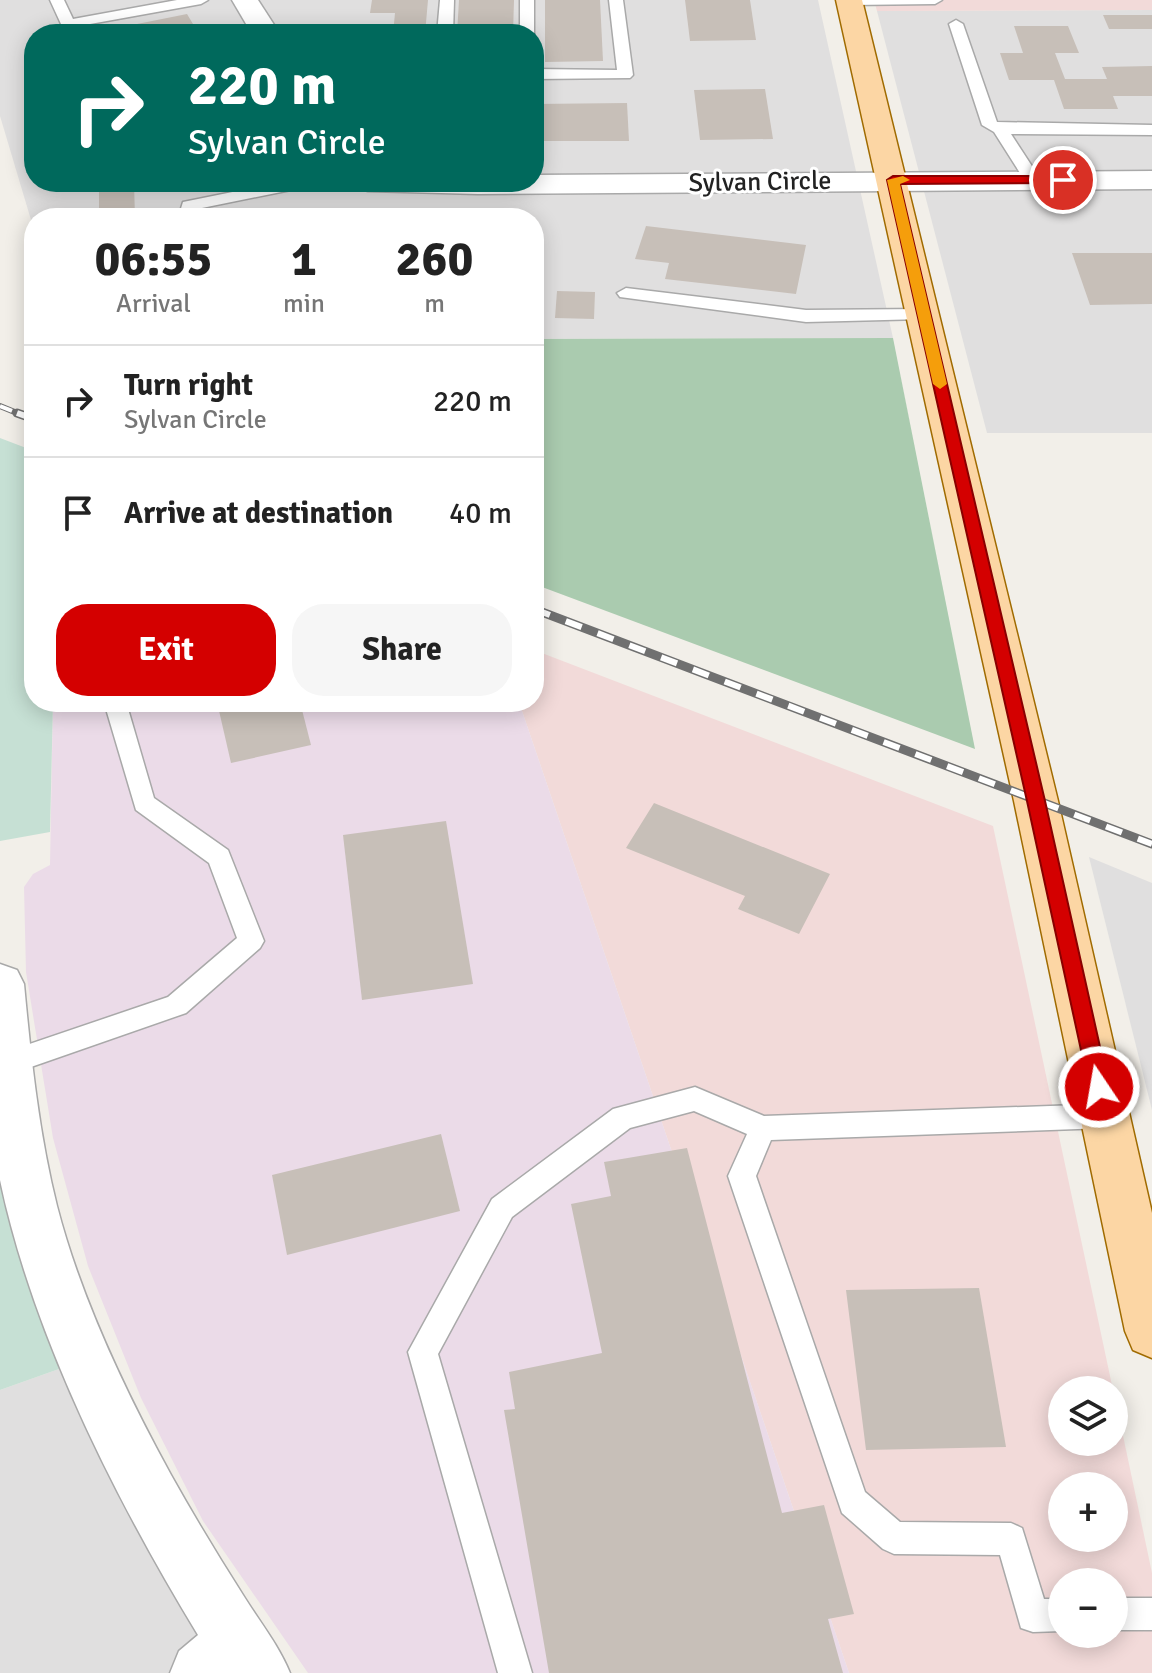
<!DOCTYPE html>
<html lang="en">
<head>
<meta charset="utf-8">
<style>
  :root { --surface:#fff; --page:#f6f6f6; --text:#222; --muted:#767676; --line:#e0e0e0; --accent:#d40000 }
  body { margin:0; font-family:Signika,sans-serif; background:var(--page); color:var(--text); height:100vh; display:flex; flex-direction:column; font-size:30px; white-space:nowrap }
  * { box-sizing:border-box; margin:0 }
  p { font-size:26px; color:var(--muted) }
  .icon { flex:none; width:44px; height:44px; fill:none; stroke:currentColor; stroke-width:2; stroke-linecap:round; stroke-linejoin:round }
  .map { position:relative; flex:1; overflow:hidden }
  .details { position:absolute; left:24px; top:208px; width:520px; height:504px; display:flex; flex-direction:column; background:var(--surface); border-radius:32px; box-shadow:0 4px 20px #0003 }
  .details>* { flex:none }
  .hud { position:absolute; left:24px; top:24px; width:520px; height:168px; border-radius:32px; box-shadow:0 4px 20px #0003; background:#00695c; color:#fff; overflow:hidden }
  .buttons { position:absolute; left:1048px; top:1376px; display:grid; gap:16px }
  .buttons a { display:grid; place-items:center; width:80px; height:80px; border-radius:50%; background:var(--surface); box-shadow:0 4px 20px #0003; font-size:40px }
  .pin { position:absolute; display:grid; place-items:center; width:68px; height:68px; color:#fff; margin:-34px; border:4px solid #fff; border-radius:50%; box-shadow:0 2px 8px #0007 }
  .me { position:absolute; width:88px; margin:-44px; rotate:348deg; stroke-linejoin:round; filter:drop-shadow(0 0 6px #0008) }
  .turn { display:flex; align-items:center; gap:28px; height:168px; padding:0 32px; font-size:36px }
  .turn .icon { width:104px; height:104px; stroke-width:2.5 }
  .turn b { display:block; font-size:56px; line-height:68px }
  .eta { display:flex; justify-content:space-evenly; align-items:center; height:136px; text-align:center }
  .eta b { font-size:48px; font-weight:700; line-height:56px }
  .button { display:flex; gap:16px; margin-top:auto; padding:16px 32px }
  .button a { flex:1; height:92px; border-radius:32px; background:var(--accent); color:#fff; font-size:32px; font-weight:700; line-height:92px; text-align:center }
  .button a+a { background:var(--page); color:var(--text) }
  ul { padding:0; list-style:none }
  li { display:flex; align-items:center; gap:24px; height:112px; padding:0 32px; border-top:2px solid var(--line) }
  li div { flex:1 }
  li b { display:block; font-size:30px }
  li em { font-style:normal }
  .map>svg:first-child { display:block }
  .residential { fill:#e0dfdf; fill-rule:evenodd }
  .commercial { fill:#f2dad9; fill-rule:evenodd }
  .industrial { fill:#ebdbe8 }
  .wetland { fill:#c6e0d4 }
  .cemetery { fill:#aacbaf }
  .building { fill:#c7bfb8 }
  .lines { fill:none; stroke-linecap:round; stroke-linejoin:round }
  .lane-casing { stroke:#a9a9a9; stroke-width:3 }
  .street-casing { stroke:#a9a9a9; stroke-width:3 }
  .primary-casing { stroke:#a06b00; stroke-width:3 }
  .lane { fill:#fff; fill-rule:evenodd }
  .street { fill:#fff; fill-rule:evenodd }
  .primary { fill:#fcd6a4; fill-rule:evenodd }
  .rail-far1-casing { stroke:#707070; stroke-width:6 }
  .rail-casing { stroke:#707070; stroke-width:9 }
  .rail-far1 { stroke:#fff; stroke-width:4; stroke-dasharray:13; stroke-linecap:butt }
  .rail { stroke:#fff; stroke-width:6; stroke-dasharray:17; stroke-linecap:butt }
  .route { fill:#d40000; stroke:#8a0000; stroke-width:2 }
  .slow { fill:#f59e0b }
  .labels { text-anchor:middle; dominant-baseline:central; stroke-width:6; stroke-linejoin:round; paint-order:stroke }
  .far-street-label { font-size:26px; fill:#222; stroke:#fff }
</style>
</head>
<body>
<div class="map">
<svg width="1152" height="1673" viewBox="0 0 1152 1673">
  <rect width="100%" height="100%" fill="#f2efe9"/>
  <!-- residential -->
  <g class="residential">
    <path d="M0,0H818L893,338L534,339V218H34V230L0,116ZM34,34H534V182H34Z"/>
    <polygon points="1152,10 1152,433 987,433 877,11"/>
    <polygon points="1089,857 1152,883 1152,1110"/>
    <polygon points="59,1369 112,1478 231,1673 0,1673 0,1390"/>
  </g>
  <!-- commercial -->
  <g class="commercial">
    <polygon points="874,0 1152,0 1152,10 877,11"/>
    <path d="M534,650L993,826L1113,1390H1062V1442H1114V1393L1152,1573V1673H849L519,702H534ZM1062,1486H1114V1538H1062ZM1062,1582H1114V1634H1062Z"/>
  </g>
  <!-- industrial -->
  <polygon class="industrial" points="53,702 519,702 849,1673 308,1673 203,1521 141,1398 88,1266 53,1138 26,972 24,887 33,874 50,865"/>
  <!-- wetland -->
  <g class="wetland">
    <polygon points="0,438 34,451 34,702 53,702 50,832 0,841"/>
    <polygon points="0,1147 14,1225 59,1369 0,1390"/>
  </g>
  <!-- cemetery -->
  <polygon class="cemetery" points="893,338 975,749 534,584 534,339"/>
  <!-- building -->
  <g class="building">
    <polygon points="372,0 428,0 425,34 393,34 395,13 370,13"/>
    <polygon points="459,0 514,0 513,34 457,34"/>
    <polygon points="545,0 600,0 603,61 545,62"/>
    <polygon points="685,0 750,0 756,40 690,41"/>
    <polygon points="187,14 199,34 120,34 117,28"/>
    <polygon points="1103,15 1152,15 1152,29 1109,29"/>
    <polygon points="1014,26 1068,26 1079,53 1055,53 1065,79 1107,79 1102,67 1152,66 1152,96 1113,96 1118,109 1064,109 1054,80 1009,80 1000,53 1023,53"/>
    <polygon points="765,89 773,139 700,140 694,90"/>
    <polygon points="627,103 629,141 534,141 534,104"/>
    <polygon points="134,182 135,218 99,218 99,185"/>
    <polygon points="646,226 806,245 796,294 665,279 669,263 635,259"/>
    <polygon points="1072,253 1152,253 1152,304 1090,305"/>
    <polygon points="557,291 595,292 594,319 555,318"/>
    <polygon points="217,702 300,702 311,745 231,763"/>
    <polygon points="654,803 830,874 799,934 738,909 745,896 626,848"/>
    <polygon points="446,821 473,984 362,1000 343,835"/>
    <polygon points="441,1134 460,1211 287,1255 272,1175"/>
    <polygon points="687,1148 782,1513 824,1505 854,1614 828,1619 843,1673 549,1673 504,1410 515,1409 509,1372 602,1353 571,1204 611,1196 604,1162"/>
    <polygon points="979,1288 1006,1447 866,1450 846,1290"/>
  </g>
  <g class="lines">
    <defs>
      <g id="lane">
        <polygon points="50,0 64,0 73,19 177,0 208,0 201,4 68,28 61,24"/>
        <polygon points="440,0 454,0 453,34 437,34"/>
        <polygon points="520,0 534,0 534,36 520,34"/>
        <polygon points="609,0 623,0 633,75 630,78 534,79 534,69 617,70"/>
        <polygon points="843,0 942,0 935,4 850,5"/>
        <polygon points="956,20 963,24 997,122 1152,125 1152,135 1011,134 1041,180 1039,184 1027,184 994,132 982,125 949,24"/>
        <polygon points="282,182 314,182 306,187 197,209 196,218 178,218 183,202"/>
        <polygon points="626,288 806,310 924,309 933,314 924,319 806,322 620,297 617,293"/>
        <polygon points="104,702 126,702 154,798 228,850 264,941 260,948 186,1013 8,1075 0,1072 0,1054 168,997 237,938 209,863 136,810"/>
        <polygon points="695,1087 764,1116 1105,1104 1115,1107 1119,1116 1115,1125 1105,1128 771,1140 756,1176 865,1492 900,1522 1011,1523 1022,1528 1044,1599 1062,1599 1062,1631 1033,1632 1021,1628 1000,1555 894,1554 883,1549 842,1513 728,1176 747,1134 694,1111 630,1128 512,1217 438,1354 532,1673 498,1673 408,1352 492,1199 613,1109"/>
        <rect x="1114" y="1598" width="38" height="32"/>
      </g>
      <g id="street">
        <polygon points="232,0 258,0 280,34 252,34"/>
        <polygon points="1152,171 1152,189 478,194 368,191 357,188 353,182 534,182 534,175"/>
        <path d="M0,964L17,970L24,984C31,1059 39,1134 57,1206C81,1299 125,1391 171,1475C194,1516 218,1556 243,1595C259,1621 278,1644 290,1673H170L179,1651L198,1635C116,1500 33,1336 0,1180Z"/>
      </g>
      <polygon id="primary" points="836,0 862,0 1058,801 1152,1213 1152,1358 1133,1350 1125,1331 1014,801"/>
    </defs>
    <!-- lane casing -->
    <use href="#lane" class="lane-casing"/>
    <!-- street casing -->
    <use href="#street" class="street-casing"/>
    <!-- primary casing -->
    <use href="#primary" class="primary-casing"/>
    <!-- lane -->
    <use href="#lane" class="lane"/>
    <!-- street -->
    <use href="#street" class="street"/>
    <!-- primary -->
    <use href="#primary" class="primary"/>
    <defs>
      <polyline id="rail-far1" points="0,406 22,415"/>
      <g id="rail">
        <polyline points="17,413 34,419"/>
        <polyline points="534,609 1152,844"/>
      </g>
    </defs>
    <!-- rail-far1 casing -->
    <use href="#rail-far1" class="rail-far1-casing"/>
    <!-- rail casing -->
    <use href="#rail" class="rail-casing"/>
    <!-- rail-far1 -->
    <use href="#rail-far1" class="rail-far1"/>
    <!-- rail -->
    <use href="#rail" class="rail"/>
  </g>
  <!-- route -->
  <polygon class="route" points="1063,176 1069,180 1067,183 900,184 1045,801 1109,1087 1106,1093 1099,1096 1092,1093 1089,1087 1027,801 887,180 893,176"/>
  <!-- slow -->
  <polygon class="slow" points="903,176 910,180 900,184 947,384 940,389 933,384 887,180"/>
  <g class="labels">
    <!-- far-street labels -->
    <g class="far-street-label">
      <text transform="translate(760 182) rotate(-1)">Sylvan Circle</text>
    </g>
  </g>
</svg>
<div class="buttons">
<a><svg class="icon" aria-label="layers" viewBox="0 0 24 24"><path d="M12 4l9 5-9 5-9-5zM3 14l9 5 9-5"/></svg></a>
<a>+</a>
<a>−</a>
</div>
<div class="pin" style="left:1063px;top:180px;background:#d93025"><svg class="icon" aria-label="arrive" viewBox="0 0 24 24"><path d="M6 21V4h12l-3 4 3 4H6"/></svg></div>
<svg class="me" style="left:1099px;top:1087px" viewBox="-20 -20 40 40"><circle r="17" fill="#d40000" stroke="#fff" stroke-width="3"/><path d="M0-11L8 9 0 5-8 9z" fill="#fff"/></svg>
<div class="hud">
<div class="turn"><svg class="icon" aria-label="right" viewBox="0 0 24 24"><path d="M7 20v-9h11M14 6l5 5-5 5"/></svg><div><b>220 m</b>Sylvan Circle</div></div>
</div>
<section class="details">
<div class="eta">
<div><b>06:55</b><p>Arrival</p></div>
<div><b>1</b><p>min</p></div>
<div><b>260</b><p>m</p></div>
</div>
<ul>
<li><svg class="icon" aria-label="right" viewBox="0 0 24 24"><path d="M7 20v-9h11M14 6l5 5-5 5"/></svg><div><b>Turn right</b><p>Sylvan Circle</p></div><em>220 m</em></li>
<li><svg class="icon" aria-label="arrive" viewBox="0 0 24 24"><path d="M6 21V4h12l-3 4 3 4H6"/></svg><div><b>Arrive at destination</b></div><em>40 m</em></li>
</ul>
<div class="button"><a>Exit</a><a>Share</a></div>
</section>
</div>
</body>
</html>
